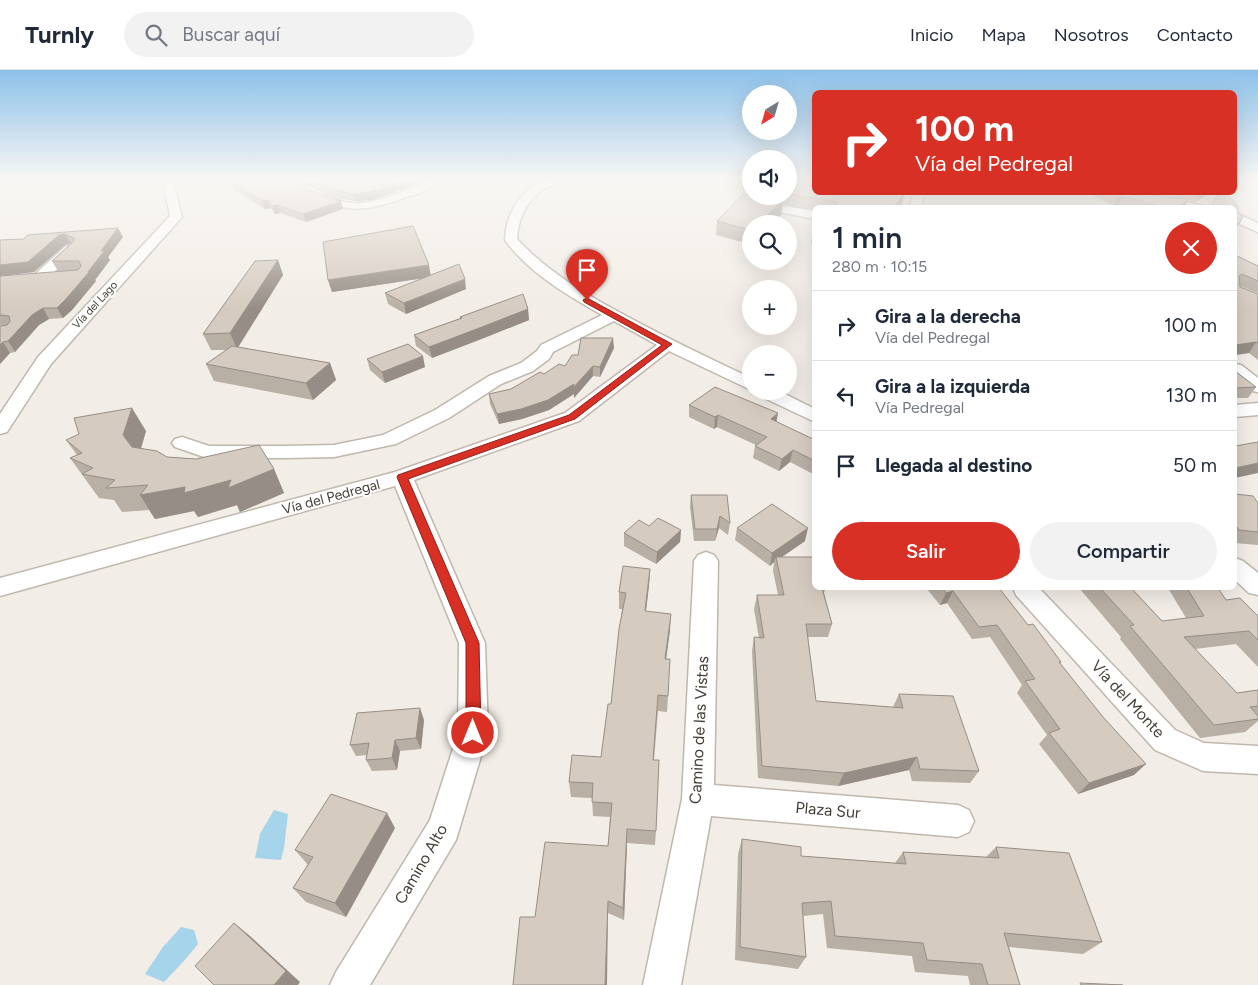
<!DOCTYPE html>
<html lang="es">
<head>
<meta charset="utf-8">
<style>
  :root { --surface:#fff; --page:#f2f2f3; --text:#1f2937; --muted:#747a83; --line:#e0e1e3; --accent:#d93025 }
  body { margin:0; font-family:Figtree,sans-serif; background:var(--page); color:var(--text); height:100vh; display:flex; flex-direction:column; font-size:19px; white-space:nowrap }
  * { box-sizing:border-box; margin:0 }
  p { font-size:16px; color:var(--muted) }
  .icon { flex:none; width:28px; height:28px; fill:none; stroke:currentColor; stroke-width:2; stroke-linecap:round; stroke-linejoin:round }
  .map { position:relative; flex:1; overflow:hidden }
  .side { position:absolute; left:812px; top:135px; width:425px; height:385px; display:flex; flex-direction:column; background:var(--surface); border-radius:8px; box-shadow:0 5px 20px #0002 }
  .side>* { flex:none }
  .banner { position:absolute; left:812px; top:20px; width:425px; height:105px; border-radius:8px; box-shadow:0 5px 20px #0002; background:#d93025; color:#fff; overflow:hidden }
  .needle { width:32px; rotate:217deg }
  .controls { position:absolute; left:742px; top:15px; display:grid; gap:10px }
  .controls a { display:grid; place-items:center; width:55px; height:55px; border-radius:50%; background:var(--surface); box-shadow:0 5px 20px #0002; font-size:25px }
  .pin { position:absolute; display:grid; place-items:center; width:42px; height:42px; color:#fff; margin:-51px -21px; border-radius:50% 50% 50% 0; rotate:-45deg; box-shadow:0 0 5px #0007 }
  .pin .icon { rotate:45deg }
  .me { position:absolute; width:55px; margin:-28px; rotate:0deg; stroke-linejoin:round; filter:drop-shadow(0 0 4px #0008) }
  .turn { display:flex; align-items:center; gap:18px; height:105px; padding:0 20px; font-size:22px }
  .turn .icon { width:65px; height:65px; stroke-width:2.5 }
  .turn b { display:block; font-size:35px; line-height:42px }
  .round { display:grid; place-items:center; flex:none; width:52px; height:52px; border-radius:26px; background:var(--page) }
  .summary { display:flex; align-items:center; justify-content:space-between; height:85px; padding:0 20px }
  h1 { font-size:30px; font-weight:600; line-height:38px }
  .button { display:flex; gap:10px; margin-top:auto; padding:10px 20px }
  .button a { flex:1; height:58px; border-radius:30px; background:var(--accent); color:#fff; font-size:20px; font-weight:600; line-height:58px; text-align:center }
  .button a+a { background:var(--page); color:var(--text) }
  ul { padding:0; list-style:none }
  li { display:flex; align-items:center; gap:15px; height:70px; padding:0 20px; border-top:1px solid var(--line) }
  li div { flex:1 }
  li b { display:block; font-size:19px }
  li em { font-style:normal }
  header { display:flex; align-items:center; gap:30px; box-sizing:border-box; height:70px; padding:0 25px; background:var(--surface); border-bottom:1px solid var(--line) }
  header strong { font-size:24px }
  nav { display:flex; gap:28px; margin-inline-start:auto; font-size:18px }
  .search { width:350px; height:45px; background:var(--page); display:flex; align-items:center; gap:12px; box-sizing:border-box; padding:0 18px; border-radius:28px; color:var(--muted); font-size:19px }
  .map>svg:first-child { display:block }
  .water { fill:#a6d4eb }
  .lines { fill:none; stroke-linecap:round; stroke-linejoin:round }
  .minor-casing { stroke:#c0b7ad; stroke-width:3 }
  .minor { fill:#fff; fill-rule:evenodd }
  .wall { fill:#b8afa5 }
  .shaded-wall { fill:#968e86 }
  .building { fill:#d6cbc0; stroke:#968e86 }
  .route { fill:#d93025; stroke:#8d1f18 }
  .labels { text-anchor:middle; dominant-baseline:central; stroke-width:4.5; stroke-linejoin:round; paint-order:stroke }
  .far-street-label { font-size:11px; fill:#443e36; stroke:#fff }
  .street-label { font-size:14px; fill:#443e36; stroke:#fff }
  .near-street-label { font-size:16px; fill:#443e36; stroke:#fff }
</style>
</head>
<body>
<header>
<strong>Turnly</strong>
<div class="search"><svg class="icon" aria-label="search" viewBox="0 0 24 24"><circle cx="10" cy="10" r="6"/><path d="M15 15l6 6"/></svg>Buscar aquí</div>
<nav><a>Inicio</a><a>Mapa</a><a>Nosotros</a><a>Contacto</a></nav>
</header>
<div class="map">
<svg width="1258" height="915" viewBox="0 0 1258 915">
  <rect width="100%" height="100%" fill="#f2ede6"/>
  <!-- water -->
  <g class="water">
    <polygon points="274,740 288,744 284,778 281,790 255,788 260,764"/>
    <polygon points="181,857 194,860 198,874 184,891 164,912 145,904 163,877"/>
  </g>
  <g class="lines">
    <defs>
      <g id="minor">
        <polygon points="163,111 173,111 182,147 51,294 7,362 0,364 0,344 38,287 170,146"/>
        <path d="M283,111C306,111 323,126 345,132C370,138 398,122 421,115L416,111H430L434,114C428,122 416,124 407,127C347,149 338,137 284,113Z"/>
        <path d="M543,111H557C553,116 546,117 541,121C525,133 518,150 517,169C546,200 580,221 617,241C661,265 706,287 751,308V320L669,281L579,351L414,410L485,573L488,663L456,770L370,915H330L336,902L430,750L458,663L459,573L395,416L0,526V508L395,402L565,343L657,275L614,251L553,282L549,289L533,301L501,314L449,348L396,374L334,387L286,388H207L175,377L172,373L175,369L182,367L209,376H286L334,375L383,365L435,340L489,306L521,293L537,281L541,275L602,245C567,225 529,203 505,170C506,145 519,121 543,111Z"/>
        <polygon points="914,122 925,122 921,138 909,138"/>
        <path d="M1133,122H1145L1203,136L1205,138C1187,138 1144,137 1133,122Z"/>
        <polygon points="752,131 815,141 815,149 748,136 746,134 748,132"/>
        <polygon points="1235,143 1258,153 1258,162 1235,152"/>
        <polygon points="71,175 78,179 76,182 44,211 34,211 32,208 34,205 66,176"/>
        <polygon points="1235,294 1241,295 1258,308 1258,322 1252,321 1235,307"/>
        <polygon points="755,321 779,321 815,339 815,352 758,325"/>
        <polygon points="1258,333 1258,345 1235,347 1235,335"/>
        <polygon points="706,482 714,485 718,491 714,715 958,735 969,740 974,751 969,762 958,767 711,746 681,915 643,915 682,729 694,491 698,485"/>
        <polygon points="1235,488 1243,491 1258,503 1258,525 1249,523 1235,510"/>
        <polygon points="1013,518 1039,518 1175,660 1204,673 1258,676 1258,704 1203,701 1155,680 1016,525"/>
      </g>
    </defs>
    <!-- minor casing -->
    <use href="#minor" class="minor-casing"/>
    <!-- minor -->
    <use href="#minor" class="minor"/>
  </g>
  <!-- wall -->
  <g class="wall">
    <polygon points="230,111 289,111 343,139 306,152 280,143 275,144 271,138 265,139 235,120"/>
    <polygon points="294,111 416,111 417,114 372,130 355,131 338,128 300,112"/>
    <polygon points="789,111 905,122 902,134 899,138 815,138 815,141 783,135 781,145 771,154 751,154 751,172 749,174 716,165 717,151 749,125 751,113 751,126 789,126"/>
    <polygon points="1087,122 1148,122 1150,124 1184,130 1155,122 1211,122 1195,132 1188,130 1184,138 1127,138 1118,135 1113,136"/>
    <polygon points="1235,138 1239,154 1235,161"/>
    <polygon points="118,158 123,167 108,187 110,190 95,210 96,211 72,240 63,248 49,249 39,255 15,282 10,283 0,294 5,255 0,255 0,206 65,201 58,201 52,191 71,173 65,175 34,202 0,206 0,170 24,169"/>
    <polygon points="815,159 815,174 811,173 813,160"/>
    <polygon points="1235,185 1258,196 1258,223 1240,216 1240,217 1258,224 1258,290 1249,283 1235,285"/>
    <polygon points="278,190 283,205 238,277 330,293 336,310 313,330 214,311 206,294 227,280 211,280 203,264"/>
    <polygon points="431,205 466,219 406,244 388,234 385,223 424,208 332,222 328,210"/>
    <polygon points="528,239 529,250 484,268 432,288 416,276 414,265 461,248 460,247"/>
    <polygon points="614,278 600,307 593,306 574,328 574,324 549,340 522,349 499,354 490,334 489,324 511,319 544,304 565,296 578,285"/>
    <polygon points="367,289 425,297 385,313 370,300"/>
    <polygon points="1235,301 1256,317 1248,328 1235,328"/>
    <polygon points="689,335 776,352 815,370 815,405 790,392 779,401 753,388 755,376 756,375 717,357 714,359 689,347"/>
    <polygon points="146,361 141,378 167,387 274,399 284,423 240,442 237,435 198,447 194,441 155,449 149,440 122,442 114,430 99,428 70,388 77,385 66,370"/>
    <polygon points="1235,424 1258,433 1258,475 1235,473"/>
    <polygon points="691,425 730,453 728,465 719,458 715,471 694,471 690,437"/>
    <polygon points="649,456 681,460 680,472 656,494 624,476 624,463"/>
    <polygon points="737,458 805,471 782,487 815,518 826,518 824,523 832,554 828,567 808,567 816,631 893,637 899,624 979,701 970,713 912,711 909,700 838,716 758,708 752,581 754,567 759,568 754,539 757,525 778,525 773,501 774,492 770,496 735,470"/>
    <polygon points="650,499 649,515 646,541 670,560 666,589 668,626 667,642 658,641 654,690 656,761 655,775 627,773 624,850 608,843 535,847 608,776 610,747 593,746 592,728 571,727 569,712 601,687 611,634 622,539 619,539 619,522"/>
    <polygon points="926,518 999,518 1028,555 1061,592 1060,594 1134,705 1078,724 1039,674 1047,665 1017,623 1022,615 990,567 972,569 947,533 940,535"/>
    <polygon points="1079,518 1131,518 1162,551 1186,548 1168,518 1218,518 1226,530 1258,546 1258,597 1236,574 1195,579 1237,623 1258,620 1258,651 1245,662 1200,668 1120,569 1121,567"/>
    <polygon points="424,650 421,679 400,681 397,700 372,701 366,690 367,685 356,686 350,675"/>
    <polygon points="395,758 346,847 306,832 293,818 308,795 295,780"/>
    <polygon points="742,769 801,786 895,793 903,782 986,787 996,777 1102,872 1083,884 1009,877 1020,915 970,915 968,906 915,902 912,886 827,878 823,844 803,846 806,887 798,899 735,890 738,784"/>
  </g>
  <!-- shaded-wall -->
  <g class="shaded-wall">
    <polygon points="405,111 416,111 417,114 372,130 355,131 353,124"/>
    <polygon points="905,122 902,134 899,138 893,138"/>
    <polygon points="1201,122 1211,122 1195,132 1200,123"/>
    <polygon points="1122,126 1118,135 1113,136 1118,127"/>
    <polygon points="268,130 271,138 265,139 262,131"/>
    <polygon points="1188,130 1184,138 1176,138"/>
    <polygon points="341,131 343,139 306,152 303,144"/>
    <polygon points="783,131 781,145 771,154 757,154"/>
    <polygon points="278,135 280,143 275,144 272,136"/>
    <polygon points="118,158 123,167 108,187 110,190 95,210 96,211 72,240 63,248 57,238 88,202 101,181"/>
    <polygon points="751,159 751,172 749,174 750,160"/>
    <polygon points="65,164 71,173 65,175 34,202 0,206 0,195 59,165"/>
    <polygon points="278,190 283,205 237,279 230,263"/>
    <polygon points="429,195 431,207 332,222 328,210"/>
    <polygon points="465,209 466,219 406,244 404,233"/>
    <polygon points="43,238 49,249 39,255 15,282 8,271 32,245"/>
    <polygon points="528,239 529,250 484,268 432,288 429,277"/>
    <polygon points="613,268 614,278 600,307 600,297"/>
    <polygon points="3,272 10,283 0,294 0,275"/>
    <polygon points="1256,272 1249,283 1235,285 1235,275"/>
    <polygon points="423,286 425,297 385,313 382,302"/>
    <polygon points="330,293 336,310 313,330 306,313"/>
    <polygon points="593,296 593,306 574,328 574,324 549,340 522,349 499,354 497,344"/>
    <polygon points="132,338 146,361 138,389 123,365"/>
    <polygon points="778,343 776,355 771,349"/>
    <polygon points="718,345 717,357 714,359 715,347"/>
    <polygon points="793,380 790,392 779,401 782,389"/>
    <polygon points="1258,393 1258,403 1235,408 1235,398"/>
    <polygon points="274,399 284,423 240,442 237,435 198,447 194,441 155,449 140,425"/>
    <polygon points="720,446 719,458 715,471 717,459"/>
    <polygon points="808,458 805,471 776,491 776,487 774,492 770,496 772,483"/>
    <polygon points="681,460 680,472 656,494 657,482"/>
    <polygon points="650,499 649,515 644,558 645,541"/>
    <polygon points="953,521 947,533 940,535 946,523"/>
    <polygon points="671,544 670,560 664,605 665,589"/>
    <polygon points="420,638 424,650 421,679 416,668"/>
    <polygon points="395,670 400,681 397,700 392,688"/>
    <polygon points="917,687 909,700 838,716 844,703"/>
    <polygon points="1146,694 1134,705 1078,724 1089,713"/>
    <polygon points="387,743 395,758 346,847 335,833"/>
    <polygon points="627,759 627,773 624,850 623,838"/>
    <polygon points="608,831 608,843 607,915 605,915"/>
    <polygon points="234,853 250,866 300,912 298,915 274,915"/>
  </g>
  <!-- building -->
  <g class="building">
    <polygon points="231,111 289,111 315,122 341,131 303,144 278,135 272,136 268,130 262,131 232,112"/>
    <polygon points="313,111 405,111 370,122 353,124 335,120"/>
    <polygon points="789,111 815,111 815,122 905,122 893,138 869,138 866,136 867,138 833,138 838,132 789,124"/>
    <polygon points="1109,122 1148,122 1150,124 1188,130 1176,138 1166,138 1122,126 1118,127"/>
    <polygon points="1219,122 1225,122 1238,136 1238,143 1243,146 1239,154 1235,153 1235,138 1210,138"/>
    <polygon points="743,124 751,125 751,126 757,126 783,131 757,154 751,154 751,159 750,160 717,151"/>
    <polygon points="413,156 429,195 328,210 323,172"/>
    <polygon points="118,158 101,181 105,180 88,202 90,201 66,229 57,238 43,238 32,245 8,271 3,272 0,275 0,256 7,255 10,251 9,246 0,245 0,206 78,200 81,196 79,191 52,191 74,171 74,168 65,164 59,165 28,192 0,195 0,170 24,169 27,165"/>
    <polygon points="1235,185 1258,196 1258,211 1242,204 1239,206 1240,217 1258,224 1258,273 1256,272 1235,275"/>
    <polygon points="278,190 230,263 203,264 255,191"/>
    <polygon points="459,194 465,209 404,233 385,223"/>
    <polygon points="523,224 528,239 482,257 429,277 414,265 462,248 460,247"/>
    <polygon points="581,268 613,268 600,297 593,296 573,318 574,314 548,330 521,339 497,344 489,324 511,319 540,302 544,304 559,294 565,296 572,285 578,285"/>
    <polygon points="408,274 423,286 382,302 367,289"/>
    <polygon points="232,276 330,293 306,313 206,294"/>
    <polygon points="1235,301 1256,317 1235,318"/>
    <polygon points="715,317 778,343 771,349 815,370 815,391 793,380 782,389 755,376 767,367 718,345 715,347 689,335"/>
    <polygon points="132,338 123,365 132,377 157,381 167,387 196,389 259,375 274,399 228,418 231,410 184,423 185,417 140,425 148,415 106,418 115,410 82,404 93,398 70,388 82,383 66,370 79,364 74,348"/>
    <polygon points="1258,372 1258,393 1235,398 1235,376"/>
    <polygon points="1235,424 1253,426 1258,433 1258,462 1239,460 1235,454"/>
    <polygon points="691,425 727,425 730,453 720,446 717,459 695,459"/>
    <polygon points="772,434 808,458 772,483 737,458"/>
    <polygon points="658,448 681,460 657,482 624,463 639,450 649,456"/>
    <polygon points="776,487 815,487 815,518 822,518 832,554 806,554 816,631 903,638 899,624 953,626 979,701 920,699 917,687 844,703 762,696 754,567 764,568 757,525 784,525"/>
    <polygon points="623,496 650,499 645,541 671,544 665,589 670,589 668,626 658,625 653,690 659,690 656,761 627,759 623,838 608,831 605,915 513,915 520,847 535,847 545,772 608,776 612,733 592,732 593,713 569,712 572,685 601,687 608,634 611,634 619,559 626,523 619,522"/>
    <polygon points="942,518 999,518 1028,555 1033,554 1061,592 1059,592 1103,647 1146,694 1089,713 1049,663 1060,659 1025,611 1035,609 997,555 979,557 953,521 946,523"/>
    <polygon points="1100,518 1131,518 1162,551 1204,546 1187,518 1218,518 1226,530 1240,528 1258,546 1258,570 1249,561 1184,567 1237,623 1258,620 1258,636 1250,637 1258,646 1258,649 1214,655 1130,556 1134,555"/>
    <polygon points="420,638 416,668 395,670 392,688 366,690 369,673 350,675 357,643"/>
    <polygon points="331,724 387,743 335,833 293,818 313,787 295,780"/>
    <polygon points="742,769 801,777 801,786 906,794 903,782 999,788 996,777 1069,783 1102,872 1004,863 1020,915 988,915 982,894 927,890 923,873 835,866 831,831 802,833 806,887 740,877"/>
    <polygon points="234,853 286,901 274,915 214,915 195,896"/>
    <polygon points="1080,913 1123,915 1081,915"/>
  </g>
  <!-- sky -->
  <linearGradient id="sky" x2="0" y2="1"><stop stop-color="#8dc1e9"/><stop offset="0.46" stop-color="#f9f7f4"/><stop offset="1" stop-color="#f9f7f4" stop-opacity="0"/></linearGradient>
  <rect width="1258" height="239" fill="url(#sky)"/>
  <!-- route -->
  <polygon class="route" points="587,228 672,274 575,349 408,409 479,573 481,663 478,668 473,670 468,668 466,663 466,573 397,407 398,405 569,345 662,275 584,232 583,230"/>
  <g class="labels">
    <!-- far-street labels -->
    <g class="far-street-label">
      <text transform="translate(95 235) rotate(-47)">Vía del Lago</text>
    </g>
    <!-- street labels -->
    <g class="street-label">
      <text transform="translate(331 427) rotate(-15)">Vía del Pedregal</text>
    </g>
    <!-- near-street labels -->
    <g class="near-street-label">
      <text transform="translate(1128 629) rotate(47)">Vía del Monte</text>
      <text transform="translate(699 660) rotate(-87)">Camino de las Vistas</text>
      <text transform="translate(828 740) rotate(5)">Plaza Sur</text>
      <text transform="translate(421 794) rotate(-60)">Camino Alto</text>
    </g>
  </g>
</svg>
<div class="controls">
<a><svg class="needle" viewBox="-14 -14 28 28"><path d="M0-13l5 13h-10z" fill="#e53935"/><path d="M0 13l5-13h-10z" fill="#747a83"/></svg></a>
<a><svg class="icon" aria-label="sound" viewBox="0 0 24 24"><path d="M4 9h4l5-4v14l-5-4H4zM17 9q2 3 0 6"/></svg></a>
<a><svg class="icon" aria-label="search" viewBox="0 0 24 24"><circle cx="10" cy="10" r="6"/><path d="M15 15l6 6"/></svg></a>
<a>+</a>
<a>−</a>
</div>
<div class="pin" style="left:587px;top:230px;background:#d93025"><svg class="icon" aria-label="arrive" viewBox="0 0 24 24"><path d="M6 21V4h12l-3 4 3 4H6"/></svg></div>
<svg class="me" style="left:473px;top:663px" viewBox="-20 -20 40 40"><circle r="17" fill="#d93025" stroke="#fff" stroke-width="3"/><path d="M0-11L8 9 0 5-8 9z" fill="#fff"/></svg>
<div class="banner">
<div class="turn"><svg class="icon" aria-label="right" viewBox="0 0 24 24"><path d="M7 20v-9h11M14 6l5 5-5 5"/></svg><div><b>100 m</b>Vía del Pedregal</div></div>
</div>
<section class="side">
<div class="summary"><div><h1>1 min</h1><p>280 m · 10:15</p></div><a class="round" style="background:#d93025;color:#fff"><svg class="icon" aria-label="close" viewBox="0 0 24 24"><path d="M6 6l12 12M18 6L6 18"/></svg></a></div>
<ul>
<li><svg class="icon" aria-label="right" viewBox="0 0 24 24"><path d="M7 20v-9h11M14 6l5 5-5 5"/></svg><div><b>Gira a la derecha</b><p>Vía del Pedregal</p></div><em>100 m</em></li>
<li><svg class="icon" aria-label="left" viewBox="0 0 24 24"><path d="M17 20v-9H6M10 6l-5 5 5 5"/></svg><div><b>Gira a la izquierda</b><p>Vía Pedregal</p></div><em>130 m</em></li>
<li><svg class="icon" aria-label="arrive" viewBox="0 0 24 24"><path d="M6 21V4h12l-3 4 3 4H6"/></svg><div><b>Llegada al destino</b></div><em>50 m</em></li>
</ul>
<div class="button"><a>Salir</a><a>Compartir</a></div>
</section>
</div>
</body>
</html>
